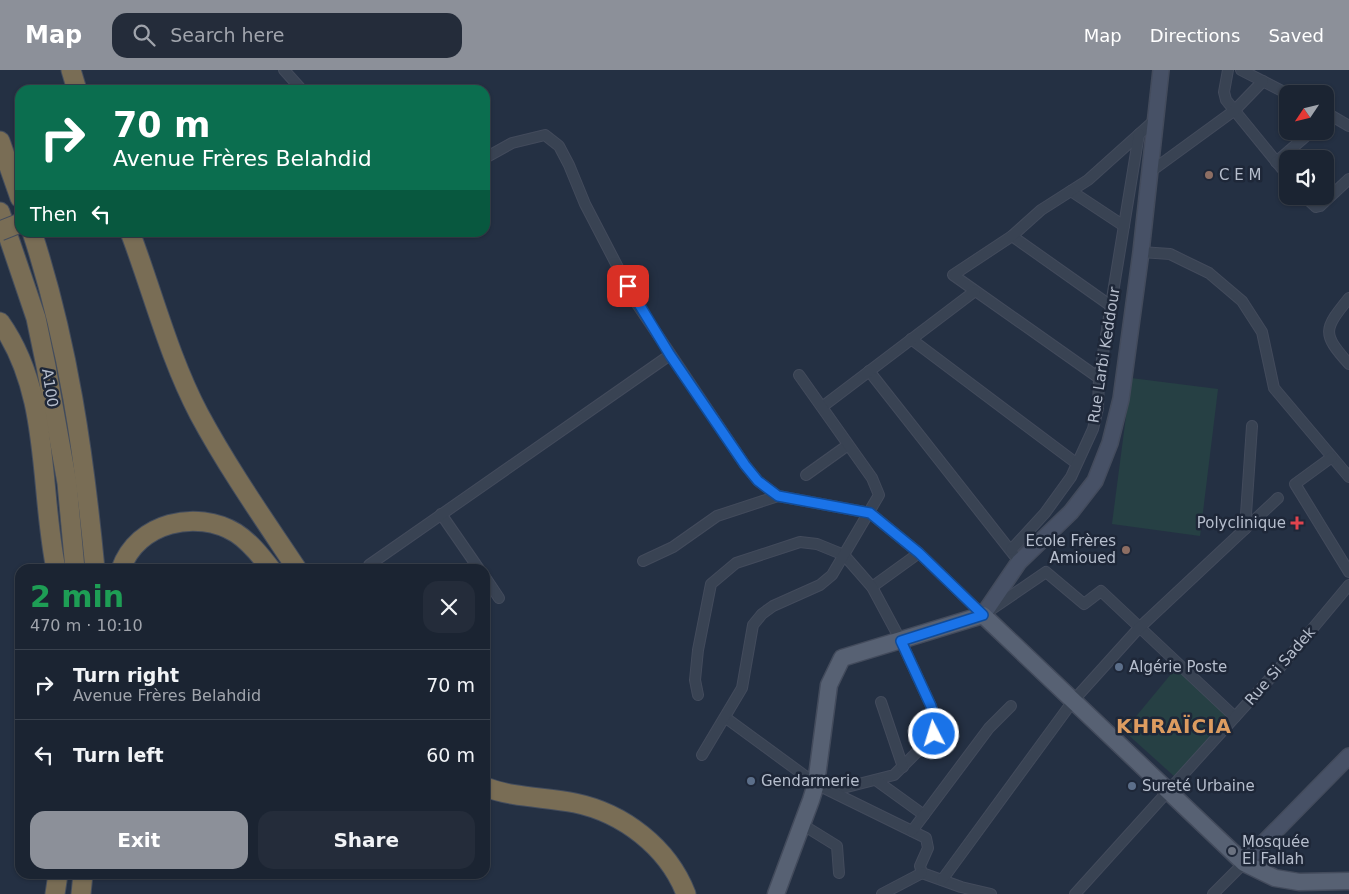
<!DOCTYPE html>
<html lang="en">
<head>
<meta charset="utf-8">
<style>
  :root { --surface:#1b2432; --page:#242c3a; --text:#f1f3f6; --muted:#a0a4ac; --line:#39414d; --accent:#8c9099 }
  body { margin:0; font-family:"DejaVu Sans",sans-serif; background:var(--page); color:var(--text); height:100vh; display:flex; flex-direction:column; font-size:19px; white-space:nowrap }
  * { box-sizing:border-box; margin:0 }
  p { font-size:16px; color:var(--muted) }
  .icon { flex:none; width:28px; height:28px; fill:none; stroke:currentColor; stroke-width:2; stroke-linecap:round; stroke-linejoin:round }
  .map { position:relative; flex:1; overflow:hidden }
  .drawer { position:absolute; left:15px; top:494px; width:475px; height:315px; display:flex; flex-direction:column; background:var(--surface); border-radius:15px; box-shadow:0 1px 4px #0004,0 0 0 1px var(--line) }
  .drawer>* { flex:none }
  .guide { position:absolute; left:15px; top:15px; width:475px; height:152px; border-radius:15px; box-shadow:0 1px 4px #0004,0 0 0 1px var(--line); background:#0b6e4f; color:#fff; overflow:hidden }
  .needle { width:32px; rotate:235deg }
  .buttons { position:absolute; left:1279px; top:15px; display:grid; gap:10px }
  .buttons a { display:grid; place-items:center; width:55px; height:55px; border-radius:10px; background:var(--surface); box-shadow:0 1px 4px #0004,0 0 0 1px var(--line); font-size:25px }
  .pin { position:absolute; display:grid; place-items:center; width:42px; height:42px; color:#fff; margin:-21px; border-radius:10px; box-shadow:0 2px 8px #0006 }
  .me { position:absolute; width:55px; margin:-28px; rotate:355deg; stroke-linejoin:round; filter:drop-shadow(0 0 4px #0008) }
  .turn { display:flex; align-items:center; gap:18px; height:105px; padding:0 15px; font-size:22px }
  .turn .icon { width:65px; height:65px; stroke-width:2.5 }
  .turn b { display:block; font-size:35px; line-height:42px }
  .then { display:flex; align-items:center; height:48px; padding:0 15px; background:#0003; gap:10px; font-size:19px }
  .round { display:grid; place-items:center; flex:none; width:52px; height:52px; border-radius:15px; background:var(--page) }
  .summary { display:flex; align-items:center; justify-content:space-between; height:85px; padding:0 15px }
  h1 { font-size:30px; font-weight:700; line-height:38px; color:#1e9e55 }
  .action { display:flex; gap:10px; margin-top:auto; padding:10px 15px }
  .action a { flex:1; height:58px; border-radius:15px; background:var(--accent); color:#fff; font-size:20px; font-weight:700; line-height:58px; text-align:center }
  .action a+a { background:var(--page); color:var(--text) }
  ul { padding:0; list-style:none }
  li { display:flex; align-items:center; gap:15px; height:70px; padding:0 15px; border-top:1px solid var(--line) }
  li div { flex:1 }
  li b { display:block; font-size:19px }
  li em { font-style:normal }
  header { display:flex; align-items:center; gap:30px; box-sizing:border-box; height:70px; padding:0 25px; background:var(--accent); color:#fff }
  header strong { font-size:24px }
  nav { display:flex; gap:28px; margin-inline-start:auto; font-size:18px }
  .search { width:350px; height:45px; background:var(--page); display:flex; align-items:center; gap:12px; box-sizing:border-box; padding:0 18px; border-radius:15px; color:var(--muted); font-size:19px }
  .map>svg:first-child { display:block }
  .green { fill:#264044 }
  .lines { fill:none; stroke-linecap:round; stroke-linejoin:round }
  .minor-casing { stroke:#434b5c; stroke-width:12 }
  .secondary-casing { stroke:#434b5c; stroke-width:18 }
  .primary-casing { stroke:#434b5c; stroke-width:19 }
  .motorway-casing { stroke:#444d5d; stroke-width:21 }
  .minor { stroke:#394353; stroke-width:10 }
  .secondary { stroke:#475166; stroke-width:15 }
  .primary { stroke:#576173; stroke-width:16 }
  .motorway { stroke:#796d55; stroke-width:19 }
  .motorway-bridge-casing { stroke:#444d5d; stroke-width:21; stroke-linecap:butt }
  .motorway-bridge { stroke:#796d55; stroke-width:19 }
  .route-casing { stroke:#114b97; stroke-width:12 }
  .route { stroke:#1a73e8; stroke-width:9 }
  .education-dot { fill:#8d6e63; stroke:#1e2738; stroke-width:2 }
  .health-dot { fill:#e0444e; stroke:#1e2738; stroke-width:2 }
  .service-dot { fill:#5c6f8a; stroke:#1e2738; stroke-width:2 }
  .worship-dot { fill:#6b7280; stroke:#1e2738; stroke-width:2 }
  .labels { text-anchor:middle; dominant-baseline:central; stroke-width:5; stroke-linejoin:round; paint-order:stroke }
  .poi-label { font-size:15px; fill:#b6becd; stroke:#1e2738; text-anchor:start }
  .street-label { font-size:15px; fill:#b6becd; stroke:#1e2738 }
  .district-label { font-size:20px; font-weight:bold; letter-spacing:1px; fill:#dd9c60; stroke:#1e2738 }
</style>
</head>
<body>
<header>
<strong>Map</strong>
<div class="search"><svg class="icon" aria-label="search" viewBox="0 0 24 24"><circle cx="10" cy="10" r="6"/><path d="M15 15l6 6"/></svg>Search here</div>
<nav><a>Map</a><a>Directions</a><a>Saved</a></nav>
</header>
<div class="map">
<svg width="1349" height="824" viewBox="0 0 1349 824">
  <rect width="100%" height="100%" fill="#243043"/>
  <!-- green -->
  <g class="green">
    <polygon points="1131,308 1218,319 1200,466 1112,454"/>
    <polygon points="1176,598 1229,648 1175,707 1124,661"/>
  </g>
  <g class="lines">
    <defs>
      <g id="minor">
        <polyline points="284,0 302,20"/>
        <polyline points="1228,0 1224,22 1226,30 1288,106"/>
        <polyline points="1241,0 1288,24"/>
        <polyline points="1325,42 1349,56"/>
        <polyline points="485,88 512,73 545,65 559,76 569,95 585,134 637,234 745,395 758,411 778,426 870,443 919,483 983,545 1046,502 1084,534 1101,521 1235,647"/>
        <polyline points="1276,92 1312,61"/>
        <polyline points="1150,102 1235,40 1263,11"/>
        <polyline points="1071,121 1124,156"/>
        <polyline points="1304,126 1316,137 1320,136 1349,109"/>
        <polyline points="1012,166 1111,236"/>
        <polyline points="1141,182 1170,184 1209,203 1242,231 1262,262 1274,318 1349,407"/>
        <path d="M1349,228C1324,259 1321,263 1349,294"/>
        <polyline points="911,269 1076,393"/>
        <polyline points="869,301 1014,485"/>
        <polyline points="1099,308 953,205 1012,166 1041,140 1088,110 1156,49"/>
        <polyline points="822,337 975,221"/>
        <polyline points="1332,387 1295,414 1349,502"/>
        <polyline points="806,405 848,375"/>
        <polyline points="441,444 479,499"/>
        <polyline points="1245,459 1252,356"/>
        <polyline points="1011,480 1045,443 1071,407 1093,359 1098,338 1099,308 1139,64"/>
        <polyline points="643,491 673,477 717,446 778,426"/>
        <polyline points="369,495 670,285"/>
        <polyline points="485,507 499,528"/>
        <polyline points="872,517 919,483"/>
        <polyline points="698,625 695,610 698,580 711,514 736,493 800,472 817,474 844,485 872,517 901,571 931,636 937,656 935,664 894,705 831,721"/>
        <polyline points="881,632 903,697"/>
        <polyline points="726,648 816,714 926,768 928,778 920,796 922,803 961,817 991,824"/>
        <polyline points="702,685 742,618 753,555 762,544 773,536 820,515 832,505 879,425 872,408 799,305"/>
        <polyline points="877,711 924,745"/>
        <polyline points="803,755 837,776 839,803"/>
        <polyline points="912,761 989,658 1011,636"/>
        <polyline points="942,810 1073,631 1138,559 1278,428"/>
        <polyline points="882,824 922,803"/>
        <polyline points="1075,824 1283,594 1349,515"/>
        <polyline points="1213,824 1244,793"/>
      </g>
      <g id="secondary">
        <polyline points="983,545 1019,492 1071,442 1095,411 1110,373 1121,329 1141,182 1161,0"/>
        <polyline points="1244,793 1349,686"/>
      </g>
      <polyline id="primary" points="776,824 811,730 816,714 829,615 842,588 983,545 1244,793 1275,808 1299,812 1349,811"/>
      <g id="motorway">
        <polyline points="71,0 77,20"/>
        <polyline points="0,71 20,128"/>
        <polyline points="0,142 36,248 46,296 67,413 75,499"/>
        <path d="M32,162C68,272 84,384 95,499"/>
        <path d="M130,162C153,223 169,287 199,344C228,398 263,448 297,499"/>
        <path d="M0,252C51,324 39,417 56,499"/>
        <path d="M121,499C137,452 197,439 236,463C250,472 261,486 271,499"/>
        <path d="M485,717C514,728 545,727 575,733C623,743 668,777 686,824"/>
        <polyline points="55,824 58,804"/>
        <polyline points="81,824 83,804"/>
      </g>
    </defs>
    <!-- minor casing -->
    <use href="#minor" class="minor-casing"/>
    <!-- secondary casing -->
    <use href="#secondary" class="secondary-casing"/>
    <!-- primary casing -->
    <use href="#primary" class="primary-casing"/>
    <!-- motorway casing -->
    <use href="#motorway" class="motorway-casing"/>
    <!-- minor -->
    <use href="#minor" class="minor"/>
    <!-- secondary -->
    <use href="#secondary" class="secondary"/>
    <!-- primary -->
    <use href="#primary" class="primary"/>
    <!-- motorway -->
    <use href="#motorway" class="motorway"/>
    <defs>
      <polyline id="motorway-bridge" points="0,161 20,153"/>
    </defs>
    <!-- motorway-bridge casing -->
    <use href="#motorway-bridge" class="motorway-bridge-casing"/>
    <!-- motorway-bridge -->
    <use href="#motorway-bridge" class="motorway-bridge"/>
  </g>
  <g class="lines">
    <defs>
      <polyline id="route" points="628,216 670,285 745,395 758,411 778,426 870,443 919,483 983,545 901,571 931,636 937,656 934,664"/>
    </defs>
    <!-- route casing -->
    <use href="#route" class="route-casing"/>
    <!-- route -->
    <use href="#route" class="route"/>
  </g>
  <!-- markers -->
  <g class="education-dot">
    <circle cx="1209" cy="105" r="5"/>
    <circle cx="1126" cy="480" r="5"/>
  </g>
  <path class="health-dot" d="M1294.5 445.5h5v5h5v5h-5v5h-5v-5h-5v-5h5z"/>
  <g class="service-dot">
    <circle cx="1119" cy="597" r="5"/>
    <circle cx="751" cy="711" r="5"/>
    <circle cx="1132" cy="716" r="5"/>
  </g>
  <circle class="worship-dot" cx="1232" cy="781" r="5"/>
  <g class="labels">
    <!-- poi labels -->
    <g class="poi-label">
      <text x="1219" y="105">C E M</text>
      <text x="1286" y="453" text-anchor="end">Polyclinique</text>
      <text x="1116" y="471" text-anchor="end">Ecole Frères<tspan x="1116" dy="17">Amioued</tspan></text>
      <text x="1129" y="597">Algérie Poste</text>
      <text x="761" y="711">Gendarmerie</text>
      <text x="1142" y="716">Sureté Urbaine</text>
      <text x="1242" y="772">Mosquée<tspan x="1242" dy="17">El Fallah</tspan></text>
    </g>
    <!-- street labels -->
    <g class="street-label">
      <text transform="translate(1104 285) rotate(-81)">Rue Larbi Keddour</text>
      <text transform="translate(50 318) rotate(81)">A100</text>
      <text transform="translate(1280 596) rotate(-49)">Rue Si Sadek</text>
    </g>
    <!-- district labels -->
    <g class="district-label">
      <text x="1174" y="656">KHRAÏCIA</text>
    </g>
  </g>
</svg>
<div class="buttons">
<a><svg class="needle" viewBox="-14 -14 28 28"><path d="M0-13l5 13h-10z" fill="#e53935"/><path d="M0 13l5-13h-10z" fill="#a0a4ac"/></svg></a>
<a><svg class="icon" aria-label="sound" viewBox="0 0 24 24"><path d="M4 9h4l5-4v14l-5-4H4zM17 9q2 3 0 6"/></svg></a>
</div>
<div class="pin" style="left:628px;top:216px;background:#d93025"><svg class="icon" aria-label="arrive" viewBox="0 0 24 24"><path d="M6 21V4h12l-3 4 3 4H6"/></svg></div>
<svg class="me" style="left:934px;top:664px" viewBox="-20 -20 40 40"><circle r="17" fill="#1a73e8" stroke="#fff" stroke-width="3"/><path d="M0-11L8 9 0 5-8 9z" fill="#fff"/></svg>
<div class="guide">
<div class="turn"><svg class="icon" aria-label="right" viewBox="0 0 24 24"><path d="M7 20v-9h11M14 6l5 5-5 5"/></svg><div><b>70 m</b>Avenue Frères Belahdid</div></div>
<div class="then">Then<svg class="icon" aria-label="left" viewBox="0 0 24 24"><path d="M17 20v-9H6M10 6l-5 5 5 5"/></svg></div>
</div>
<section class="drawer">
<div class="summary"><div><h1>2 min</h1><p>470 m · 10:10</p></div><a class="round"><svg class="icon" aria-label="close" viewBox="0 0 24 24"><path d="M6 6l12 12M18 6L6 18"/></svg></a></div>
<ul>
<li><svg class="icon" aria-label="right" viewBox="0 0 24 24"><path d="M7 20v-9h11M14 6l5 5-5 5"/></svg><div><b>Turn right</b><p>Avenue Frères Belahdid</p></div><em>70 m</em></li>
<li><svg class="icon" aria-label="left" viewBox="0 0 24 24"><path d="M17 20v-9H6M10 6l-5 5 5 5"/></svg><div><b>Turn left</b></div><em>60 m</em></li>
</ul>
<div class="action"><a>Exit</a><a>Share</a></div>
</section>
</div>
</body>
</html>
